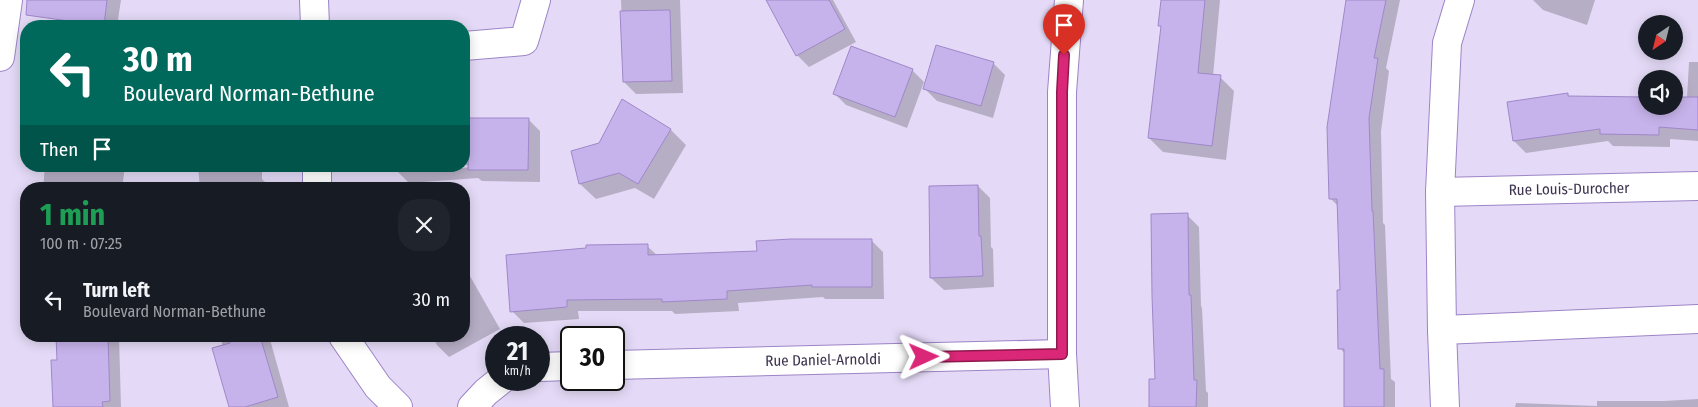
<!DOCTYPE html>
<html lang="en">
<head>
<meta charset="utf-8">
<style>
  :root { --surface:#171b24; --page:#20242c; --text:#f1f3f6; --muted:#9ea1a6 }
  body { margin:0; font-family:"Fira Sans Condensed",sans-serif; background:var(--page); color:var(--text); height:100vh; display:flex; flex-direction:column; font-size:19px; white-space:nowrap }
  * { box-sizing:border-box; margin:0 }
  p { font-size:16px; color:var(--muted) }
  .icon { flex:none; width:28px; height:28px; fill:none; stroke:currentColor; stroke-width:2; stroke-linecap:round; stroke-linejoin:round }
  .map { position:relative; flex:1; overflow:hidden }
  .details { position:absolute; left:20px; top:182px; width:450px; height:160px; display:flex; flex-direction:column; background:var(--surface); border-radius:20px; box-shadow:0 2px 12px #0003 }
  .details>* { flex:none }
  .banner { position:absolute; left:20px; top:20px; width:450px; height:152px; border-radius:20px; box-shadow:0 2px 12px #0003; background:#00695c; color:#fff; overflow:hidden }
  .needle { width:32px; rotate:215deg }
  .fabs { position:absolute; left:1638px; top:15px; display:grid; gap:10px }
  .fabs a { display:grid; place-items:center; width:45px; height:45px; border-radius:50%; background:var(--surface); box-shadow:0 2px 12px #0003; font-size:25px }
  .speed { position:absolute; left:485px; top:326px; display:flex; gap:10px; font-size:25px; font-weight:700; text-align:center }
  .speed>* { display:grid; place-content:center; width:65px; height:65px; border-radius:50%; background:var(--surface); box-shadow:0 2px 12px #0003; line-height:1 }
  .speed small { font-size:12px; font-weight:400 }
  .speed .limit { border:2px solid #111; border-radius:8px; background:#fff; color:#111 }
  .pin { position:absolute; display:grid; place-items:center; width:42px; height:42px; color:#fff; margin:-51px -21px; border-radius:50% 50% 50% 0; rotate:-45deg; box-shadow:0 0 5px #0007 }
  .pin .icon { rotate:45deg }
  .me { position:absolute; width:55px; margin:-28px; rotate:89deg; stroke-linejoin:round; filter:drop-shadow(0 0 4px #0008) }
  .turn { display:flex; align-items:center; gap:18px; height:105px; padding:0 20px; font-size:22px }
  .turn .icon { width:65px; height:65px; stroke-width:2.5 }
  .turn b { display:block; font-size:35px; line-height:42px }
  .then { display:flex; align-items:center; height:48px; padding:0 20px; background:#0003; gap:10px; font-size:19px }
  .round { display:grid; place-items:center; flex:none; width:52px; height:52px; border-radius:20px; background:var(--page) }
  .headline { display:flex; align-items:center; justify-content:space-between; height:85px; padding:0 20px }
  h1 { font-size:30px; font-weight:700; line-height:38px; color:#1e9e55 }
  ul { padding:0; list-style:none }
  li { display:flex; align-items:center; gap:15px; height:65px; padding:0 20px }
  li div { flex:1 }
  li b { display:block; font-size:19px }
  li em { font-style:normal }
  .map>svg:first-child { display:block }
  .shadow { fill:#0003 }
  .building { fill:#c7b3eb; stroke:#9f87c9 }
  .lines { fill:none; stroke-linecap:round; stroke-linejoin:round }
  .minor-casing { stroke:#9c84c6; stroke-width:30 }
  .minor { stroke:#fff; stroke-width:28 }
  .route-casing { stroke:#8e194d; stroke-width:12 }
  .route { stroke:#db2777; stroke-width:9 }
  .labels { text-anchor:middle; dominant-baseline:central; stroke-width:4; stroke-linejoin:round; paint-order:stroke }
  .street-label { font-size:15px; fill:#3d334f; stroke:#fff }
</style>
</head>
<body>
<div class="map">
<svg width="1698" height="407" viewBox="0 0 1698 407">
  <rect width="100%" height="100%" fill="#e4daf7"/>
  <!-- shadow -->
  <g class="shadow">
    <polygon points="67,0 121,0 117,26 69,26 69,24 64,20"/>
    <polygon points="621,0 680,0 683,93 636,94 624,82"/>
    <polygon points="767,0 833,0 856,42 809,67 797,55"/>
    <polygon points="1162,0 1220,0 1213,76 1220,77 1234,91 1226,160 1163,152 1149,138 1162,28 1160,25"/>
    <polygon points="1347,0 1400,0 1386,68 1389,71 1381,131 1383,223 1385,225 1391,379 1395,382 1395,407 1346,407 1345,354 1340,348 1341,291 1338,206 1330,198 1328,127"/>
    <polygon points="1533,0 1595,0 1587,25 1543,10"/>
    <polygon points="1689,62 1698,62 1698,141 1670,139 1670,147 1613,146 1608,141 1526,153 1514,141 1567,95 1570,97 1646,98 1646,106 1674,106 1674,98 1687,98"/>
    <polygon points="993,63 1005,75 993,118 937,101 925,89"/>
    <polygon points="912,70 924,82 907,128 846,105 834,93"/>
    <polygon points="464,119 528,119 540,131 540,182 482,181 478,178 409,183 397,171 396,166 453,166 406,170 406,172 475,167 475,165 464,165"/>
    <polygon points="671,130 686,145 654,199 635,188 596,199 580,184"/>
    <polygon points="45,166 125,166 122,189 43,189"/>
    <polygon points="198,166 262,166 262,179 266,183 266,189 200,189"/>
    <polygon points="978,186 990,198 991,247 993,249 994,287 944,290 931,278"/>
    <polygon points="1187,215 1199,227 1201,306 1202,308 1206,391 1208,393 1208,407 1151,407"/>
    <polygon points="871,240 883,252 884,299 825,299 823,297 738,303 739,311 675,314 672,311 578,311 579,319 524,323 512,311 647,246 658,256 758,252"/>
    <polygon points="464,270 470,276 500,329 449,357 437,345 432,336 464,336"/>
    <polygon points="57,336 119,336 121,407 54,407 58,361"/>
    <polygon points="221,336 269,336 289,407 230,407"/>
    <polygon points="1698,399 1698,407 1515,407 1516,403 1597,406 1597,401 1664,401"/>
  </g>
  <!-- building -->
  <g class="building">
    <polygon points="27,0 107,0 104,26 26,15"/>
    <polygon points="766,0 829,0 845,29 796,56"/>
    <polygon points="1161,0 1205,0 1198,73 1221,75 1212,146 1148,138 1161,26 1158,26"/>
    <polygon points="1346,0 1386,0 1374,58 1378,58 1369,118 1372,211 1373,211 1380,369 1384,369 1384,407 1344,407 1344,349 1338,349 1337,290 1340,290 1337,199 1329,199 1327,127"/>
    <polygon points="670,10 672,81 623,82 620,11"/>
    <polygon points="936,45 994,62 981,106 923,89"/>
    <polygon points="851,46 913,69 895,117 833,94"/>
    <polygon points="1568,93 1568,96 1646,97 1646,106 1674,106 1674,97 1698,97 1698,130 1659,127 1659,135 1600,134 1600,129 1513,141 1507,102"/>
    <polygon points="622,99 671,129 638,184 619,173 579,184 571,151 599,143"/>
    <polygon points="469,118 529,118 528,170 468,170"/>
    <polygon points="978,185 979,236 981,236 983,276 930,278 929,186"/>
    <polygon points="1188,213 1189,295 1191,295 1194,380 1197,380 1196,407 1149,407 1149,379 1155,379 1152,296 1151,214"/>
    <polygon points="791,239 872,239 872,287 812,287 812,285 727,291 727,299 662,302 662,299 567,300 567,307 510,312 506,255 586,248 586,245 648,244 648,255 757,251 756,241"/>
    <polygon points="56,336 108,336 110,401 102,402 103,407 53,407 51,360 57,360"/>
    <polygon points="228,336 260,336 278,397 245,407 229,407 212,348 230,343"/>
  </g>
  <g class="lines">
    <defs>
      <g id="minor">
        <polyline points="314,0 315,26"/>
        <polyline points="464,46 524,41 536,0"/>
        <polyline points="0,57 8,0"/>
        <polyline points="317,189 317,166"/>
        <polyline points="1440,192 1698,186"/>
        <polyline points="1442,330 1698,319"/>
        <polyline points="343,336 378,387 398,407"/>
        <polyline points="614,365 1062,354"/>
        <polyline points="539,367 571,366"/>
        <polyline points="472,407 486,392 501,380"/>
        <polyline points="1065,407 1062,354 1062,92 1069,0"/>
        <polyline points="1445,407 1442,330 1440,192 1447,43 1460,0"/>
      </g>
    </defs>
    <!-- minor casing -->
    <use href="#minor" class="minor-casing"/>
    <!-- minor -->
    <use href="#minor" class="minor"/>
  </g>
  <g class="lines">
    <defs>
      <polyline id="route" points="924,357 1062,354 1062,92 1064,55"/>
    </defs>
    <!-- route casing -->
    <use href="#route" class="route-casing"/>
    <!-- route -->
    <use href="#route" class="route"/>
  </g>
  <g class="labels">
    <!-- street labels -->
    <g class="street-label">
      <text transform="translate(1569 189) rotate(-1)">Rue Louis-Durocher</text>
      <text transform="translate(823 360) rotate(-1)">Rue Daniel-Arnoldi</text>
    </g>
  </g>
</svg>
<div class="fabs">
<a><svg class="needle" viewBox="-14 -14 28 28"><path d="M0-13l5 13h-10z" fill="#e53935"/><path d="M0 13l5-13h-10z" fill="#9ea1a6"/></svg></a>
<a><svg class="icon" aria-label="sound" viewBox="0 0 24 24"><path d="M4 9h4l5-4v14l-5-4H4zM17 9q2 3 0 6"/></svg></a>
</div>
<div class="speed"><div>21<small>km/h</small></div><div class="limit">30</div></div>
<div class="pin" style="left:1064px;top:55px;background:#d93025"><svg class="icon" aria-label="arrive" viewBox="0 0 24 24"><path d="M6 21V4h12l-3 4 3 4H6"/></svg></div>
<svg class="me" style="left:924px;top:357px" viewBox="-20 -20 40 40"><path d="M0-17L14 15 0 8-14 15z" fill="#db2777" stroke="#fff" stroke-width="4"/></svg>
<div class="banner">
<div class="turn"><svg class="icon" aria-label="left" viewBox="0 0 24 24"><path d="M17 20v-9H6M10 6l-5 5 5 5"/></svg><div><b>30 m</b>Boulevard Norman-Bethune</div></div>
<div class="then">Then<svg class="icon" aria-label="arrive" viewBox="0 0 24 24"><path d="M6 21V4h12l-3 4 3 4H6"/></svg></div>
</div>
<section class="details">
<div class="headline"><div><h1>1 min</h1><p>100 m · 07:25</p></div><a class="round"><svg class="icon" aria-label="close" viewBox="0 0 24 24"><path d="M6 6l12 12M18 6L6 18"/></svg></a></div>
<ul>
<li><svg class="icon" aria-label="left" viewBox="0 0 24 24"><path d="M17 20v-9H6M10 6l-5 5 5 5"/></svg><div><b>Turn left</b><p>Boulevard Norman-Bethune</p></div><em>30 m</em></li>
</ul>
</section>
</div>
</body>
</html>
